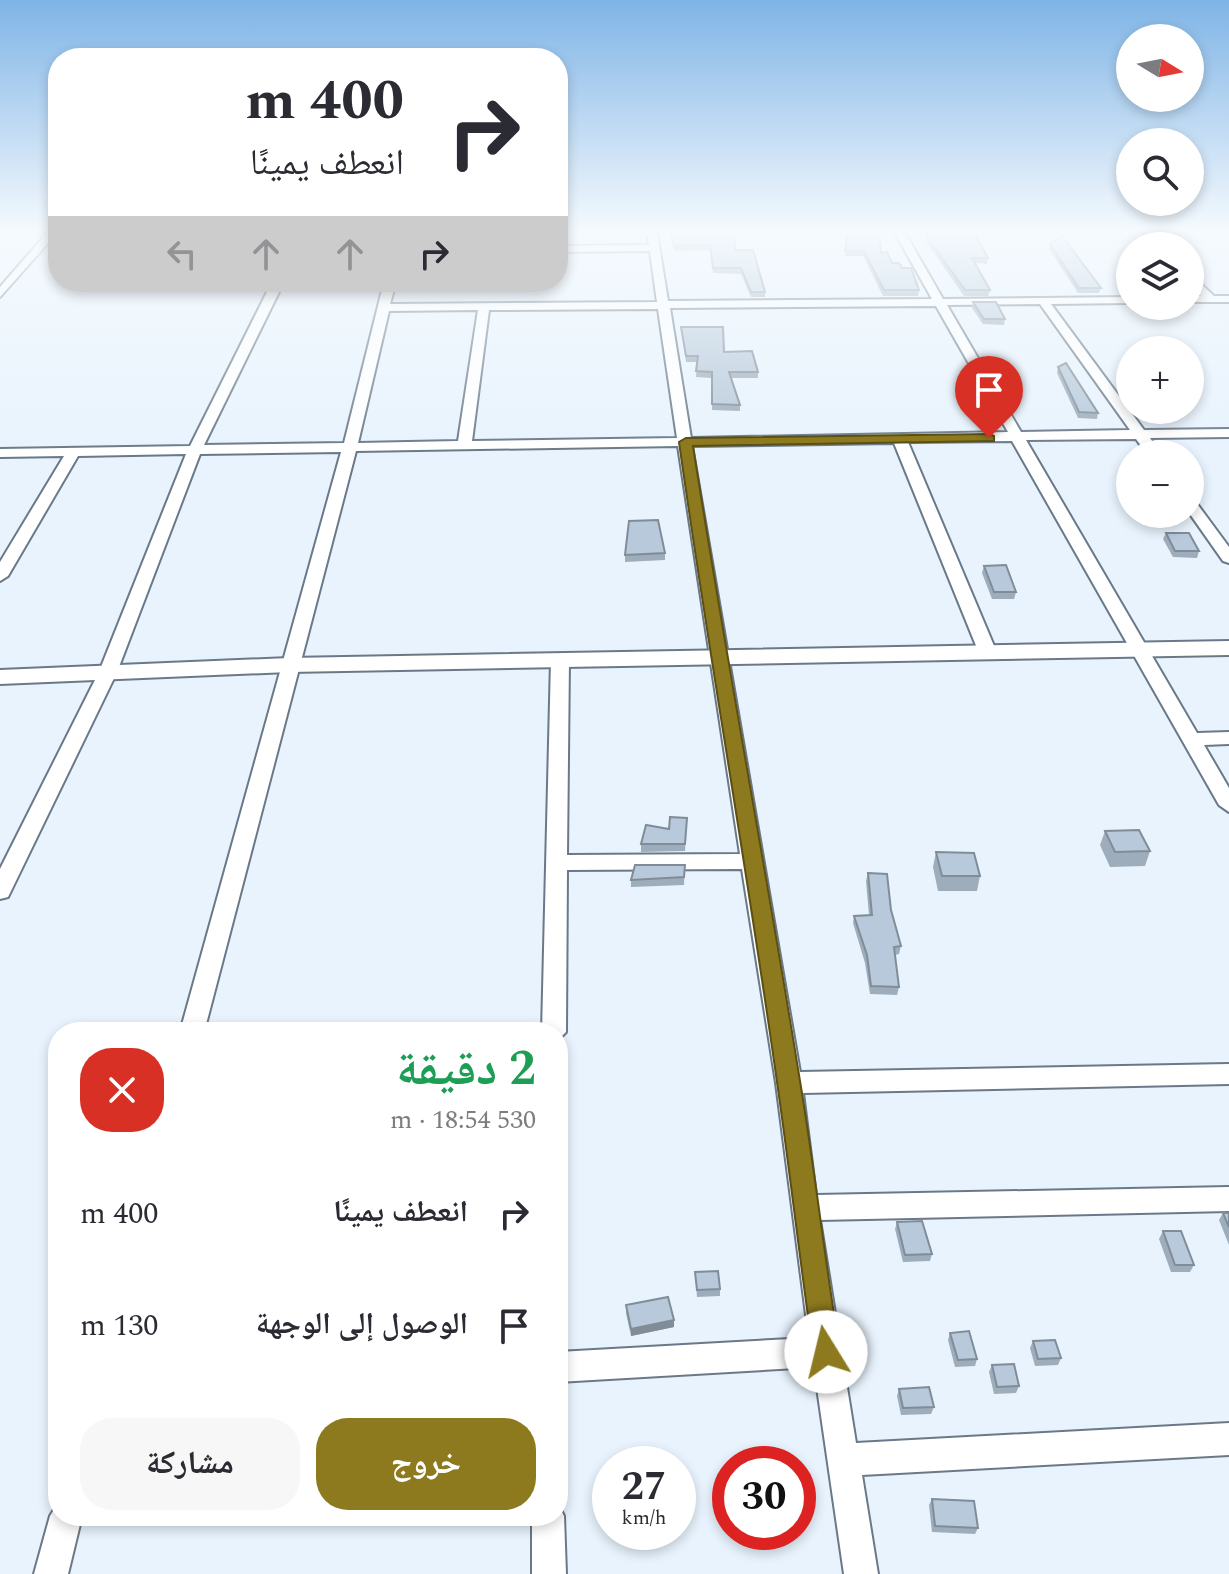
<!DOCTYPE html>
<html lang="ar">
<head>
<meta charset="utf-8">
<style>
  :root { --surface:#fff; --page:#f7f7f7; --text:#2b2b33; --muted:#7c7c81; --accent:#8d791e }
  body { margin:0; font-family:Spectral,"Noto Naskh Arabic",serif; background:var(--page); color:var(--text); direction:rtl; height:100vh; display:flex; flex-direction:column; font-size:30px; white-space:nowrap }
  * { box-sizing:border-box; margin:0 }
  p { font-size:26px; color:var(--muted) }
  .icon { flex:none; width:44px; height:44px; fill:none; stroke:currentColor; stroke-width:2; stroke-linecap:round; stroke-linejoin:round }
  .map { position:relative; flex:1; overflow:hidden; direction:ltr }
  .side { position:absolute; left:48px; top:1022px; width:520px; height:504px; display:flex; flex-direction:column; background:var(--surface); border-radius:32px; box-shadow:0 4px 12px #0003; direction:rtl }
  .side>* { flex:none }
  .hud { position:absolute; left:48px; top:48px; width:520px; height:244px; border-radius:32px; box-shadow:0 4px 12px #0003; direction:rtl; background:#fff; color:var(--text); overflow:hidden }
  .needle { width:52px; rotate:100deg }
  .controls { position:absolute; left:1116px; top:24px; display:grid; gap:16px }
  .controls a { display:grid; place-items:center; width:88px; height:88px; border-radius:50%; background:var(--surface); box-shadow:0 4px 12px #0003; font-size:40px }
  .speed { position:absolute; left:592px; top:1446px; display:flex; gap:16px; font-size:40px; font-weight:700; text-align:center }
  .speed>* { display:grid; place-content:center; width:104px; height:104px; border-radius:50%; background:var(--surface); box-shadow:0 4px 12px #0003; line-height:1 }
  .speed small { font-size:20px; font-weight:400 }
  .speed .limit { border:12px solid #d22; background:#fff; color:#111 }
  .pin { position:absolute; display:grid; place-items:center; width:68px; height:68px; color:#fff; margin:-82px -34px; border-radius:50% 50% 50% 0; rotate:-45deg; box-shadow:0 0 8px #0007 }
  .pin .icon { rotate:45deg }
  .me { position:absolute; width:88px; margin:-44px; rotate:351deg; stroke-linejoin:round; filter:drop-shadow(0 0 6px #0008) }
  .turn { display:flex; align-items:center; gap:28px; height:168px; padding:0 32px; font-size:36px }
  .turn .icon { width:104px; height:104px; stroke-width:2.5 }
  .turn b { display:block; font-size:56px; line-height:68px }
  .lanes { display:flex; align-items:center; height:76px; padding:0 32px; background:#0003; justify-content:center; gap:40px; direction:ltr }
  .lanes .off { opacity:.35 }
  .round { display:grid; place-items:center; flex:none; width:84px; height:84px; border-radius:32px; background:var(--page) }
  .overview { display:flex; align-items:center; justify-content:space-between; height:136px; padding:0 32px }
  h1 { font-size:48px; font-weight:700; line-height:60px; color:#1e9e55 }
  .primary-button { display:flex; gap:16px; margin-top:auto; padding:16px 32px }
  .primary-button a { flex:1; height:92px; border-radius:32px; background:var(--accent); color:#fff; font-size:32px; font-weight:700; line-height:92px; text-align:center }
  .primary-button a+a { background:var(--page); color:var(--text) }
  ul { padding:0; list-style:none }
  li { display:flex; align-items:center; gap:24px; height:112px; padding:0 32px }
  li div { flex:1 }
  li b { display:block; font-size:30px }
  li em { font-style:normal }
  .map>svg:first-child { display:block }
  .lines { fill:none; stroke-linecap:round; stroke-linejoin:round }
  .minor-casing { stroke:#697988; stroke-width:4 }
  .tertiary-casing { stroke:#697988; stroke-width:4 }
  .minor { fill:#fff; fill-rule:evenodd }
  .tertiary { fill:#fff; fill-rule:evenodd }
  .wall { fill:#9dadbb }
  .shaded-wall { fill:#808d99 }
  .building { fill:#b7c9da; stroke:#808d99; stroke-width:2 }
  .route { fill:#8d791e; stroke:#5c4f14; stroke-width:2 }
</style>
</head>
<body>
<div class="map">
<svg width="1229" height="1574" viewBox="0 0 1229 1574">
  <rect width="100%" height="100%" fill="#e8f3fd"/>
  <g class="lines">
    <defs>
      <g id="minor">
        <polygon points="47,233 57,233 0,297 0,287"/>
        <path d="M647,233H657L668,301L932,299L895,233H905L943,299L1130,297V303L1051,304L1144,430L1229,429V437L1150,438L1161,454H1147L1136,439L1026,440L1197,733L1229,732V744L1204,745L1229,788V812L1219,805L1012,441L908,442L997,653L988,658L979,653L894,443L692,446L800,1072L1229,1064V1084L803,1093L816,1195L1229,1187V1211L820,1220L856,1443L1229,1423V1455L862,1475L878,1574H844L814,1367L558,1382V1352L809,1338L776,1083L742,869L567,870L566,1032L558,1040V1032H542L551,660L554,656L560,655L569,660L567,855L740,854L678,446L356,451L204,1032H180L341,452L200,454L117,672L11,891L8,897L0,899V869L99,672L186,454L78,456L8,576L0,581V562L64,456L0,457V449L190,446L272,282H396L390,304L657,302L650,251L558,252V246L649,245ZM383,286L344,443L204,445L281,288ZM1040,304L1130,430L1021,432L947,305ZM936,306L1008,432L691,438L670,308ZM658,309L677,438L472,441L489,310ZM478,310L458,441L358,443L389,311Z"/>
        <polygon points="1143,233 1154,233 1165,246 1154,246"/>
        <polygon points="1190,274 1214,296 1229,296 1229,302 1190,302 1190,296 1201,296 1190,284"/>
        <polygon points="1190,499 1195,501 1229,547 1229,563 1223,561 1190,514"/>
        <polygon points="58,1503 58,1516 82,1516 68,1574 34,1574 50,1516"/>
        <polygon points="558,1504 564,1516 566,1574 532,1574 532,1516 558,1516"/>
      </g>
      <polygon id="tertiary" points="1229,641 1229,655 289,672 0,684 0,670 289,658"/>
    </defs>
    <!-- minor casing -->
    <use href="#minor" class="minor-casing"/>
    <!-- tertiary casing -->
    <use href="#tertiary" class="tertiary-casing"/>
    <!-- minor -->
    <use href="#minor" class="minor"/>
    <!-- tertiary -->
    <use href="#tertiary" class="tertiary"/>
  </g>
  <!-- wall -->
  <g class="wall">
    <polygon points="670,233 734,233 735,250 765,292 765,297 751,297 741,274 713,273 710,250 674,251"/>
    <polygon points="848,233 881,253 892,263 919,290 918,296 883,296 863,256 845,256"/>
    <polygon points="925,233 974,233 988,258 987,264 975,263 990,290 988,296 964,296 927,243"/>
    <polygon points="1050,244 1101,288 1099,293 1078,293 1049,249"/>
    <polygon points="973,302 1005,319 1004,325 983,324 972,308"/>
    <polygon points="681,327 758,372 758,378 731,378 740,405 740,411 712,410 712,378 696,377 697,362 686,362"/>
    <polygon points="1058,367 1098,413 1097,419 1078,418 1057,373"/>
    <polygon points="1166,533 1199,551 1197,558 1173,557 1163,539"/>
    <polygon points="665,553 665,560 625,562 625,555"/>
    <polygon points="984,566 1016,592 1014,599 992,599 982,573"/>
    <polygon points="687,818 685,851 641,852 641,844"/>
    <polygon points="1105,831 1150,851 1145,866 1110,867 1100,845"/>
    <polygon points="936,852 980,876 977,891 938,891 933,867"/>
    <polygon points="685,865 684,885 631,887 631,880"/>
    <polygon points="868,873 891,910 901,946 899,954 895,955 899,987 897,995 870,994 865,963 853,923 854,916 869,915 866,881"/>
    <polygon points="1223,1213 1229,1213 1229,1245 1219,1220"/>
    <polygon points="897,1222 932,1254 930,1261 903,1262 895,1229"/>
    <polygon points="1163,1231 1194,1265 1190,1272 1171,1272 1159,1239"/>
    <polygon points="695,1272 720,1289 720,1296 697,1297"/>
    <polygon points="626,1305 674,1327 631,1336 626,1313"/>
    <polygon points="950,1333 977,1359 975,1366 955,1367 948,1340"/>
    <polygon points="1033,1341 1061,1358 1058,1365 1035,1366 1030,1348"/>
    <polygon points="992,1365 1019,1386 1016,1393 994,1394 989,1372"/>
    <polygon points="899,1389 934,1407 931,1414 901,1415 897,1396"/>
    <polygon points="932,1499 978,1528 975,1534 932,1532 929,1505"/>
  </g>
  <!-- shaded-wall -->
  <polygon class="shaded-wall" points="674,1320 674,1327 631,1336 631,1329"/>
  <!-- building -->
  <g class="building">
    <polygon points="671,233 734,233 735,250 753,250 765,292 751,292 741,268 713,268 710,245 674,246"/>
    <polygon points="848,233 879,233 881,253 887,252 892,263 899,263 902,268 911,268 919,290 884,290 864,251 845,251"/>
    <polygon points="927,233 974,233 988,258 972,258 990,290 965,290 928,238"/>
    <polygon points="1062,236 1101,288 1079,288 1050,244"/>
    <polygon points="973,302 996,302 1005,319 984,319"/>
    <polygon points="681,327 723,327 724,352 752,351 758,372 729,372 740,405 712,404 712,372 696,371 698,356 686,356"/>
    <polygon points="1066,363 1098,413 1079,412 1058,367"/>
    <polygon points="658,520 665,553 625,555 629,521"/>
    <polygon points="1166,533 1189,533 1199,551 1175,551"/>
    <polygon points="1006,565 1016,592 994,592 984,566"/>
    <polygon points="670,817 687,818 685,844 641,844 646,825 669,829"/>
    <polygon points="1139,830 1150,851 1115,852 1105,831"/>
    <polygon points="936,852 974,853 980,876 942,876"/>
    <polygon points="635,865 685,865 684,877 631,880"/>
    <polygon points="868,873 887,874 891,910 901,946 894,947 899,987 871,986 867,955 854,916 872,915"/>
    <polygon points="1223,1213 1229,1213 1229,1227"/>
    <polygon points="922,1221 932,1254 905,1255 897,1222"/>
    <polygon points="1163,1231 1181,1231 1194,1265 1175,1265"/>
    <polygon points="718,1271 720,1289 697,1290 695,1272"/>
    <polygon points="668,1297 674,1320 631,1329 626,1305"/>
    <polygon points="969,1331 977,1359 958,1360 950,1333"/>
    <polygon points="1055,1340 1061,1358 1038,1359 1033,1341"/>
    <polygon points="1014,1364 1019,1386 997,1387 992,1365"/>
    <polygon points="929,1387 934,1407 903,1408 899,1389"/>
    <polygon points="932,1499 974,1501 978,1528 935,1526"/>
  </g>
  <!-- sky -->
  <linearGradient id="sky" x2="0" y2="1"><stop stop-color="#7fb4e6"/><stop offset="0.51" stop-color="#f5fafe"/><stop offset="1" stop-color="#f5fafe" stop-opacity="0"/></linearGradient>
  <rect width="1229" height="453" fill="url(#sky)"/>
  <!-- route -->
  <path class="route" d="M989,434L994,436V441L693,446C726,658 766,869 800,1081C815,1171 825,1262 840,1352L836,1361L826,1365L817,1361L813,1352C800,1262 790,1172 777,1082C747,868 709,656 679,442L686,438Z"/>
</svg>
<div class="controls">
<a><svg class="needle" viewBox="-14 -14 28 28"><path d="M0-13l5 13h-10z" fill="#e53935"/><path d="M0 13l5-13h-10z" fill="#7c7c81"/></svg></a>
<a><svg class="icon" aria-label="search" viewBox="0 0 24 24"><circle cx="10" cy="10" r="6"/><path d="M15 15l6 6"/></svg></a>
<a><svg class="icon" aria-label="layers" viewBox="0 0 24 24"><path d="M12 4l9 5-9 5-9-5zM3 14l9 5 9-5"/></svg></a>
<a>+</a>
<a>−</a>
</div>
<div class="speed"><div>27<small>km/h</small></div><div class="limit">30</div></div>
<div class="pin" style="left:989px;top:438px;background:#d93025"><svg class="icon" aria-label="arrive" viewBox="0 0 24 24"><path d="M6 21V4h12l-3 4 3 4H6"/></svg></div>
<svg class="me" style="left:826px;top:1352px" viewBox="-20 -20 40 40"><circle r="19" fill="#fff"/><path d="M0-13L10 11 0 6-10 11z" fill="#8d791e"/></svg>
<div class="hud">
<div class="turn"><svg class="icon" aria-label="right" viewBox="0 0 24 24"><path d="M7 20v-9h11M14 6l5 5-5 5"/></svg><div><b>400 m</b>انعطف يمينًا</div></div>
<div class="lanes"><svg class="icon off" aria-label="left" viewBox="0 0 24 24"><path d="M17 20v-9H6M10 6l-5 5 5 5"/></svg><svg class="icon off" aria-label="ahead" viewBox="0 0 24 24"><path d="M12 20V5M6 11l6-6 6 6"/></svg><svg class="icon off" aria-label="ahead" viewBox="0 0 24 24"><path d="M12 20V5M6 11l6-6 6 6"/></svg><svg class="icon" aria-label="right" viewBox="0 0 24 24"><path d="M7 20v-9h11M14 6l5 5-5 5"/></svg></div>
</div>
<section class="side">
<div class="overview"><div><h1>2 دقيقة</h1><p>530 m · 18:54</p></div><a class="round" style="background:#d93025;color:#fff"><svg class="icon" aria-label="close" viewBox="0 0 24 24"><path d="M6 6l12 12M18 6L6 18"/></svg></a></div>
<ul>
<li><svg class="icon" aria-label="right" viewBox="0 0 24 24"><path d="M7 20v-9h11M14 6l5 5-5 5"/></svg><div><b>انعطف يمينًا</b></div><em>400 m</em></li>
<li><svg class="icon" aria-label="arrive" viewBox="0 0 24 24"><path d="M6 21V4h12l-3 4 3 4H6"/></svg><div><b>الوصول إلى الوجهة</b></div><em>130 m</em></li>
</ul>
<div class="primary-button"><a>خروج</a><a>مشاركة</a></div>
</section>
</div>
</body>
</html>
